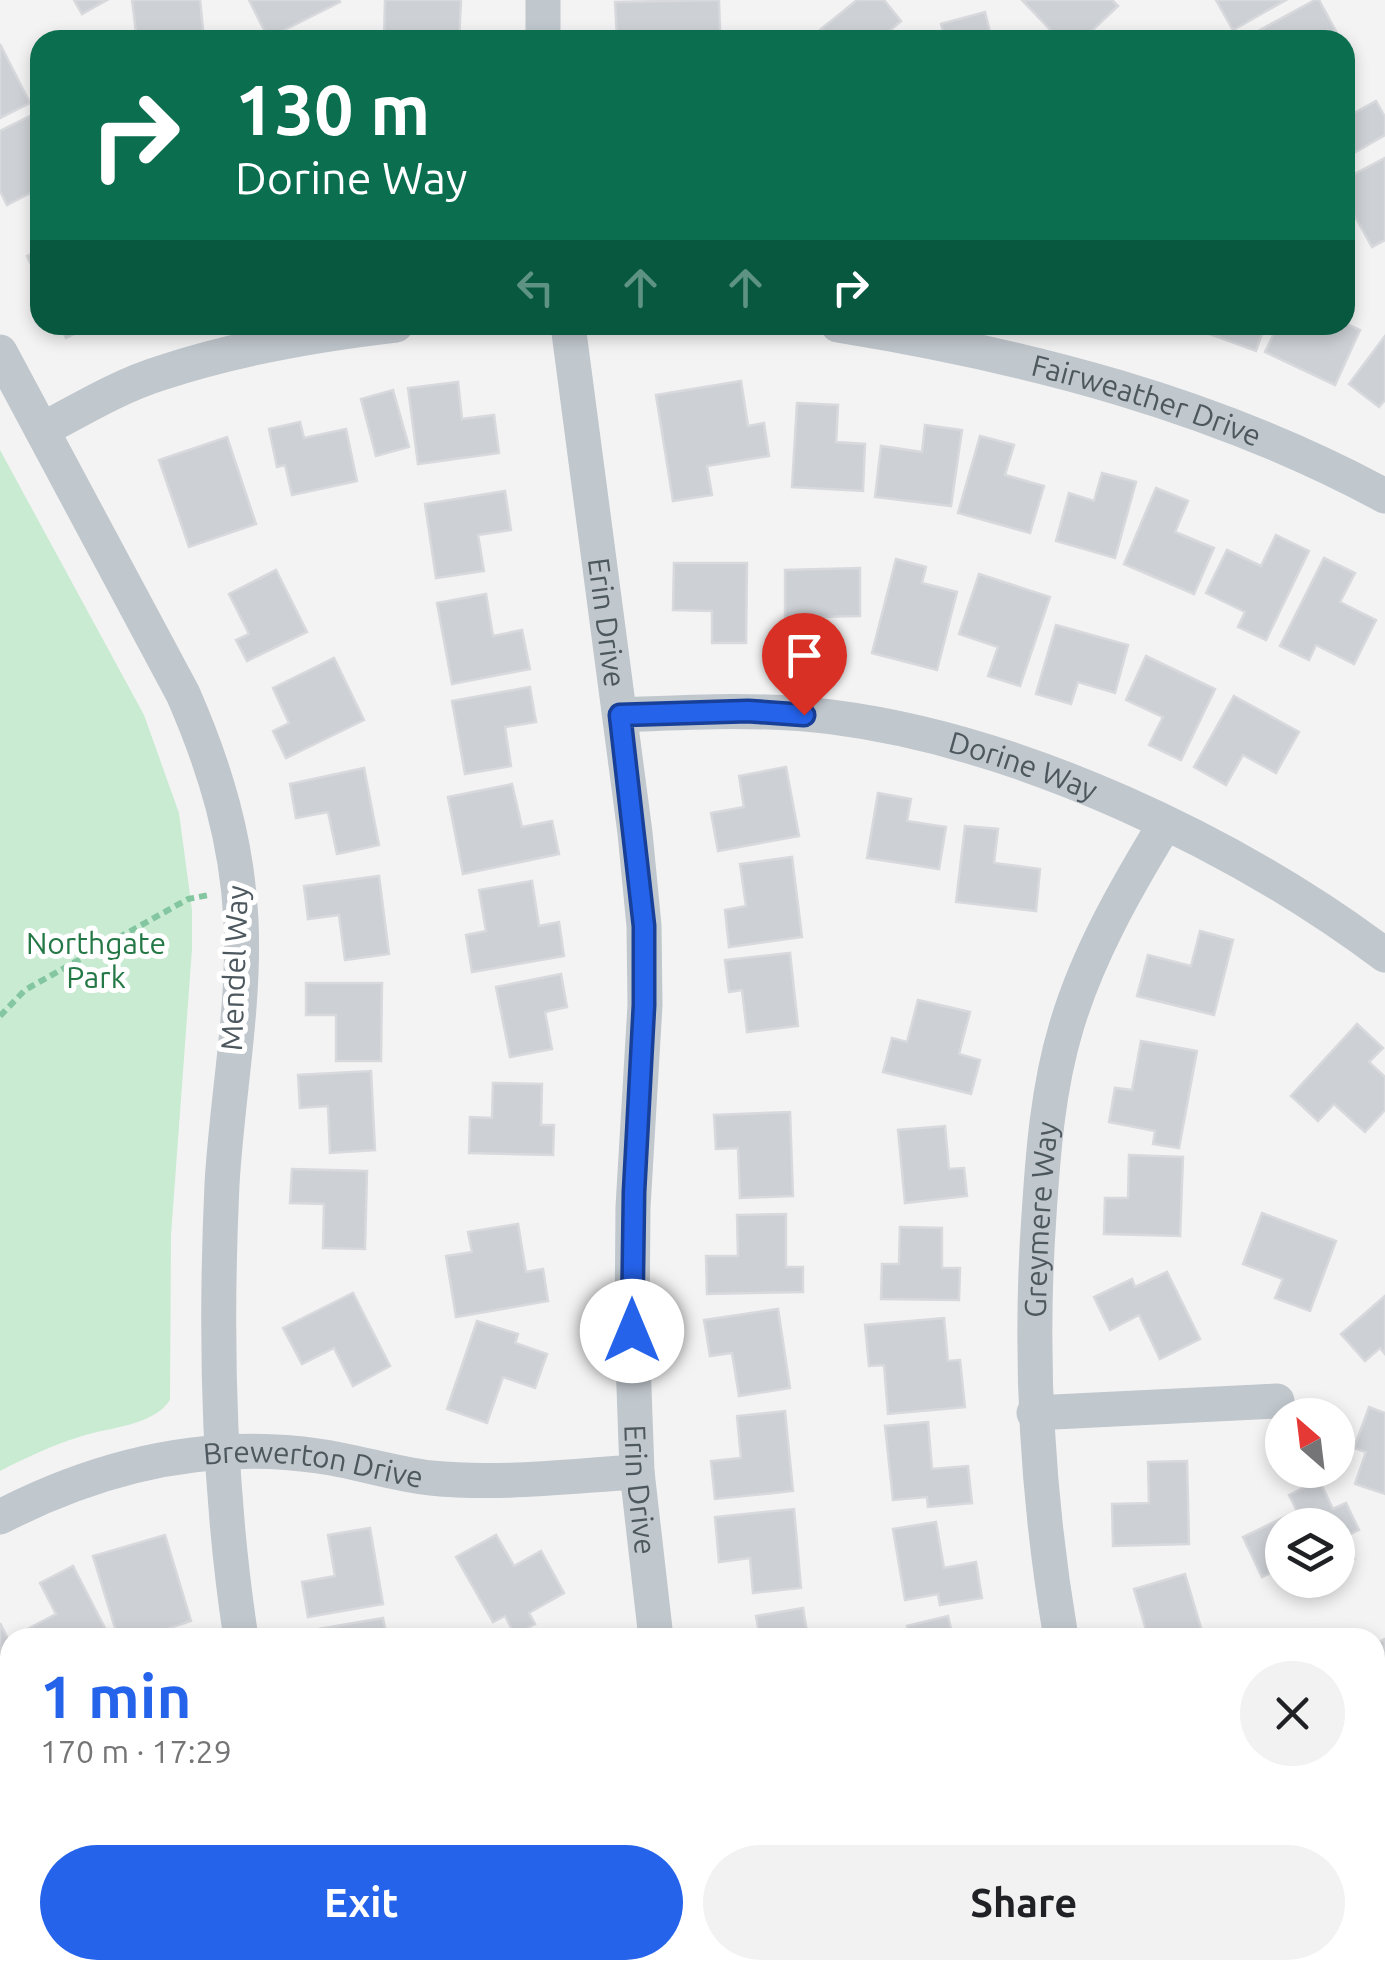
<!DOCTYPE html>
<html lang="en">
<head>
<meta charset="utf-8">
<style>
  :root { --surface:#fff; --page:#f2f2f2; --text:#202124; --muted:#757577; --accent:#2563eb }
  body { margin:0; font-family:Ubuntu,sans-serif; background:var(--page); color:var(--text); height:100vh; display:flex; flex-direction:column; font-size:38px; white-space:nowrap }
  * { box-sizing:border-box; margin:0 }
  p { font-size:32px; color:var(--muted) }
  .icon { flex:none; width:55px; height:55px; fill:none; stroke:currentColor; stroke-width:2; stroke-linecap:round; stroke-linejoin:round }
  .map { position:relative; flex:1; overflow:hidden }
  .panel { position:absolute; left:0px; top:1628px; width:1385px; height:352px; display:flex; flex-direction:column; background:var(--surface); border-radius:30px 30px 0 0; box-shadow:0 5px 15px #0003 }
  .panel>* { flex:none }
  .banner { position:absolute; left:30px; top:30px; width:1325px; height:305px; border-radius:30px; box-shadow:0 5px 15px #0003; background:#0b6e4f; color:#fff; overflow:hidden }
  .needle { width:65px; rotate:332deg }
  .controls { position:absolute; left:1265px; top:1398px; display:grid; gap:20px }
  .controls a { display:grid; place-items:center; width:90px; height:90px; border-radius:50%; background:var(--surface); box-shadow:0 5px 15px #0003; font-size:50px }
  .pin { position:absolute; display:grid; place-items:center; width:85px; height:85px; color:#fff; margin:-102px -42px; border-radius:50% 50% 50% 0; rotate:-45deg; box-shadow:0 0 10px #0007 }
  .pin .icon { rotate:45deg }
  .me { position:absolute; width:110px; margin:-55px; rotate:0deg; stroke-linejoin:round; filter:drop-shadow(0 0 8px #0008) }
  .turn { display:flex; align-items:center; gap:35px; height:210px; padding:0 40px; font-size:45px }
  .turn .icon { width:130px; height:130px; stroke-width:2.5 }
  .turn b { display:block; font-size:70px; line-height:85px }
  .lanes { display:flex; align-items:center; height:95px; padding:0 40px; background:#0003; justify-content:center; gap:50px; direction:ltr }
  .lanes .off { opacity:.35 }
  .round { display:grid; place-items:center; flex:none; width:105px; height:105px; border-radius:52px; background:var(--page) }
  .overview { display:flex; align-items:center; justify-content:space-between; height:170px; padding:0 40px }
  h1 { font-size:60px; font-weight:700; line-height:75px; color:var(--accent) }
  .primary-button { display:flex; gap:20px; margin-top:auto; padding:20px 40px }
  .primary-button a { flex:1; height:115px; border-radius:60px; background:var(--accent); color:#fff; font-size:40px; font-weight:700; line-height:115px; text-align:center }
  .primary-button a+a { background:var(--page); color:var(--text) }
  .map>svg:first-child { display:block }
  .green { fill:#c8ebd2 }
  .building { fill:#cdd0d4; stroke:#d7d9dd; stroke-width:2.5 }
  .lines { fill:none; stroke-linecap:round; stroke-linejoin:round }
  .path { stroke:#83c69f; stroke-width:6; stroke-dasharray:8 5; stroke-linecap:butt }
  .street { stroke:#c0c7cd; stroke-width:35 }
  .route-casing { stroke:#184099; stroke-width:25 }
  .route { stroke:#2563eb; stroke-width:18 }
  .labels { text-anchor:middle; dominant-baseline:central; stroke-width:10; stroke-linejoin:round; paint-order:stroke }
  .street-label { font-size:30px; fill:#4c575e; stroke:#fff }
  .park-label { font-size:30px; fill:#247846; stroke:#fff }
</style>
</head>
<body>
<div class="map">
<svg width="1385" height="1979" viewBox="0 0 1385 1979">
  <rect width="100%" height="100%" fill="#f4f3f3"/>
  <!-- green -->
  <path class="green" d="M0,450L144,715L179,813L192,910V949L171,1235L170,1400C153,1426 110,1427 82,1436C53,1445 27,1457 0,1471Z"/>
  <!-- building -->
  <g class="building">
    <polygon points="74,0 107,0 82,14"/>
    <polygon points="132,0 200,0 204,39 137,40"/>
    <polygon points="249,0 339,0 340,2 268,38"/>
    <polygon points="385,0 461,0 459,40 384,40"/>
    <polygon points="719,0 720,32 617,38 615,2"/>
    <polygon points="857,0 884,0 901,21 888,32 894,40 819,40 815,34"/>
    <polygon points="1022,0 1112,0 1118,6 1082,40 1060,40"/>
    <polygon points="1216,0 1286,0 1233,30"/>
    <polygon points="1315,0 1319,0 1338,35 1335,36 1337,40 1251,40 1249,36"/>
    <polygon points="985,12 992,40 945,40 941,24"/>
    <polygon points="0,44 30,103 0,118"/>
    <polygon points="1345,98 1354,113 1376,101 1385,117 1385,135 1345,158"/>
    <polygon points="40,111 40,188 7,205 0,191 0,131"/>
    <polygon points="1385,158 1385,240 1372,247 1352,211 1345,215 1345,179"/>
    <polygon points="40,250 40,283 27,256"/>
    <polygon points="1345,323 1360,330 1335,385 1265,352 1278,325"/>
    <polygon points="60,325 92,325 66,338"/>
    <polygon points="1185,325 1265,325 1256,351"/>
    <polygon points="1385,336 1385,400 1379,407 1349,384"/>
    <polygon points="741,381 748,426 764,423 769,456 707,466 712,495 673,501 656,395"/>
    <polygon points="458,382 462,419 494,415 499,453 418,464 408,388"/>
    <polygon points="393,390 409,447 376,456 361,399"/>
    <polygon points="797,403 838,405 836,442 865,444 863,491 792,487"/>
    <polygon points="300,422 304,438 346,429 357,481 292,495 285,465 277,467 269,429"/>
    <polygon points="925,425 962,430 951,506 875,497 881,446 922,452"/>
    <polygon points="980,436 1014,445 1005,475 1044,486 1030,533 958,513"/>
    <polygon points="227,437 256,524 189,547 159,460"/>
    <polygon points="1102,473 1136,482 1115,558 1056,541 1069,493 1094,501"/>
    <polygon points="1156,488 1188,501 1175,532 1214,548 1194,594 1124,564"/>
    <polygon points="505,491 511,530 478,535 484,571 436,578 425,504"/>
    <polygon points="1276,535 1309,551 1266,640 1238,627 1245,612 1206,593 1227,550 1261,566"/>
    <polygon points="1324,558 1355,573 1340,602 1376,620 1354,664 1316,645 1309,660 1280,646"/>
    <polygon points="896,559 926,567 922,583 957,592 937,670 872,653"/>
    <polygon points="674,563 747,563 746,643 712,643 712,611 673,610"/>
    <polygon points="860,568 860,616 816,617 817,648 785,649 785,570"/>
    <polygon points="276,570 307,632 247,661 236,640 249,634 229,594"/>
    <polygon points="979,574 1050,597 1020,686 988,676 998,647 959,634"/>
    <polygon points="486,594 493,636 522,630 530,669 452,684 437,603"/>
    <polygon points="1056,625 1128,645 1115,693 1078,682 1071,704 1036,694"/>
    <polygon points="1146,656 1215,689 1181,760 1149,745 1163,717 1126,700"/>
    <polygon points="334,658 364,720 286,758 273,731 289,723 273,688"/>
    <polygon points="530,687 536,722 505,727 511,766 465,774 452,701"/>
    <polygon points="1234,696 1299,732 1276,773 1243,755 1226,785 1194,767"/>
    <polygon points="786,767 799,836 718,851 711,813 744,807 739,776"/>
    <polygon points="364,768 379,845 337,854 328,812 296,818 290,784"/>
    <polygon points="512,784 522,827 552,821 559,854 463,874 448,797"/>
    <polygon points="878,793 911,799 907,821 946,827 939,869 867,858"/>
    <polygon points="965,826 998,829 994,863 1040,869 1036,911 956,902"/>
    <polygon points="792,857 802,937 729,947 725,910 746,906 740,864"/>
    <polygon points="379,876 389,954 345,960 339,915 308,919 304,886"/>
    <polygon points="532,881 539,926 559,922 564,956 472,972 466,935 486,931 479,890"/>
    <polygon points="1200,931 1233,940 1214,1015 1137,996 1148,955 1191,966"/>
    <polygon points="790,953 798,1026 747,1032 742,990 729,992 725,960"/>
    <polygon points="561,974 567,1007 545,1012 552,1049 510,1057 496,987"/>
    <polygon points="306,983 382,983 381,1061 336,1061 336,1015 306,1015"/>
    <polygon points="918,1000 970,1012 959,1054 980,1060 971,1094 883,1072 892,1038 907,1042"/>
    <polygon points="1357,1024 1383,1048 1369,1062 1385,1077 1385,1110 1365,1132 1334,1104 1318,1121 1291,1096"/>
    <polygon points="1141,1041 1197,1051 1179,1148 1153,1144 1155,1131 1109,1122 1115,1088 1132,1090"/>
    <polygon points="371,1071 375,1150 330,1153 328,1106 300,1108 298,1075"/>
    <polygon points="493,1083 542,1084 541,1125 554,1125 553,1155 469,1153 470,1117 492,1118"/>
    <polygon points="790,1112 793,1196 740,1198 738,1148 716,1149 714,1115"/>
    <polygon points="945,1126 949,1169 964,1168 967,1196 905,1203 898,1130"/>
    <polygon points="1129,1155 1183,1157 1180,1236 1104,1234 1105,1198 1128,1198"/>
    <polygon points="292,1169 367,1171 365,1249 323,1248 324,1204 290,1203"/>
    <polygon points="1262,1213 1336,1241 1310,1311 1275,1298 1283,1279 1243,1264"/>
    <polygon points="786,1214 786,1267 803,1267 803,1292 707,1294 706,1256 738,1256 737,1215"/>
    <polygon points="518,1224 526,1272 543,1269 548,1301 456,1317 446,1256 472,1252 468,1232"/>
    <polygon points="900,1227 942,1228 942,1268 960,1268 959,1300 881,1299 882,1264 899,1264"/>
    <polygon points="1167,1272 1200,1339 1160,1359 1139,1315 1110,1330 1094,1297 1132,1279 1135,1287"/>
    <polygon points="353,1293 390,1366 353,1386 334,1348 302,1364 283,1328"/>
    <polygon points="1385,1296 1385,1354 1380,1348 1365,1361 1341,1334"/>
    <polygon points="778,1309 790,1388 739,1396 732,1353 710,1356 704,1320"/>
    <polygon points="944,1318 948,1361 960,1360 965,1407 888,1414 884,1365 869,1366 865,1325"/>
    <polygon points="477,1321 518,1334 515,1343 547,1354 535,1388 503,1377 487,1423 447,1409"/>
    <polygon points="1369,1407 1385,1413 1385,1494 1355,1484 1366,1452 1354,1448"/>
    <polygon points="785,1411 793,1491 715,1499 711,1461 741,1458 737,1416"/>
    <polygon points="928,1422 932,1469 968,1466 972,1503 928,1507 927,1497 893,1500 885,1426"/>
    <polygon points="1187,1461 1189,1544 1113,1546 1112,1504 1149,1503 1148,1462"/>
    <polygon points="1319,1480 1333,1509 1346,1503 1359,1530 1344,1537 1354,1559 1338,1567 1338,1525 1282,1525 1282,1577 1279,1569 1262,1577 1243,1537 1297,1511 1289,1495"/>
    <polygon points="794,1509 801,1588 753,1593 750,1558 719,1562 715,1517"/>
    <polygon points="936,1522 944,1568 976,1562 982,1598 940,1605 938,1594 905,1600 893,1529"/>
    <polygon points="370,1528 383,1604 308,1617 302,1582 335,1576 328,1535"/>
    <polygon points="165,1535 191,1621 140,1638 118,1638 93,1556"/>
    <polygon points="496,1535 514,1566 541,1551 564,1593 529,1613 535,1624 515,1635 505,1616 493,1622 456,1557"/>
    <polygon points="73,1566 109,1636 17,1638 16,1635 56,1614 40,1583"/>
    <polygon points="1185,1574 1204,1638 1121,1638 1146,1630 1134,1589"/>
    <polygon points="1284,1580 1309,1580 1288,1590"/>
    <polygon points="803,1608 808,1638 760,1638 756,1616"/>
    <polygon points="948,1616 953,1638 910,1638 907,1626"/>
    <polygon points="383,1618 387,1638 309,1638 307,1631"/>
    <polygon points="0,1623 10,1643 10,1685 0,1690"/>
    <polygon points="1385,1639 1385,1724 1375,1729 1375,1644"/>
    <polygon points="0,1814 10,1840 0,1847"/>
    <polygon points="10,1872 10,1955 0,1958 0,1875"/>
    <polygon points="1385,1913 1385,1949 1375,1929 1375,1918"/>
    <polygon points="152,1970 196,1970 198,1979 155,1979"/>
    <polygon points="537,1970 610,1970 613,1979 540,1979"/>
    <polygon points="1229,1970 1270,1970 1274,1979 1233,1979"/>
    <polygon points="1287,1970 1359,1970 1341,1979 1292,1979"/>
    <polygon points="39,1971 41,1979 2,1979"/>
  </g>
  <g class="lines">
    <!-- path -->
    <polyline class="path" points="0,1016 25,990 188,899 209,895"/>
    <!-- street -->
    <g class="street">
      <polyline points="543,40 543,0"/>
      <path id="s1" d="M568,325L635,833L644,926L645,1005L633,1207L632,1331L637,1472L656,1638"/>
      <path id="s2" d="M838,325C1028,356 1215,404 1385,496"/>
      <path d="M0,352L183,694C215,767 237,840 241,920C245,1007 227,1097 222,1184C215,1334 218,1489 241,1638"/>
      <path d="M42,430C80,410 119,386 161,373C236,348 318,334 396,325"/>
      <path id="s3" d="M620,715C691,712 762,708 832,717C1020,741 1234,842 1385,955"/>
      <polyline points="1034,1413 1277,1401"/>
      <path id="s4" d="M0,1517C99,1466 207,1440 318,1456C356,1461 393,1474 431,1478C499,1485 569,1476 637,1472"/>
      <path id="s5" d="M1061,1638C1037,1497 1029,1357 1039,1215C1043,1153 1048,1088 1066,1028C1087,956 1126,888 1165,824"/>
      <polyline points="1375,1809 1385,1804"/>
      <polyline points="307,1970 309,1979"/>
      <polyline points="729,1970 732,1979"/>
      <polyline points="1013,1979 1036,1970"/>
    </g>
  </g>
  <g class="lines">
    <defs>
      <polyline id="route" points="632,1331 634,1192 644,1005 644,926 620,715 748,711 804,715"/>
    </defs>
    <!-- route casing -->
    <use href="#route" class="route-casing"/>
    <!-- route -->
    <use href="#route" class="route"/>
  </g>
  <g class="labels">
    <!-- street labels -->
    <g class="street-label">
      <text stroke="none"><textPath href="#s2" startOffset="318">Fairweather Drive</textPath></text>
      <text stroke="none"><textPath href="#s1" startOffset="300">Erin Drive</textPath></text>
      <text stroke="none"><textPath href="#s3" startOffset="410">Dorine Way</textPath></text>
      <text transform="translate(234 968) rotate(-88)">Mendel Way</text>
      <text stroke="none"><textPath href="#s5" startOffset="420">Greymere Way</textPath></text>
      <text stroke="none"><textPath href="#s4" startOffset="325">Brewerton Drive</textPath></text>
      <text stroke="none"><textPath href="#s1" startOffset="1170">Erin Drive</textPath></text>
    </g>
    <!-- park labels -->
    <g class="park-label">
      <text x="96" y="943">Northgate<tspan x="96" dy="34">Park</tspan></text>
    </g>
  </g>
</svg>
<div class="controls">
<a><svg class="needle" viewBox="-14 -14 28 28"><path d="M0-13l5 13h-10z" fill="#e53935"/><path d="M0 13l5-13h-10z" fill="#757577"/></svg></a>
<a><svg class="icon" aria-label="layers" viewBox="0 0 24 24"><path d="M12 4l9 5-9 5-9-5zM3 14l9 5 9-5"/></svg></a>
</div>
<div class="pin" style="left:804px;top:715px;background:#d93025"><svg class="icon" aria-label="arrive" viewBox="0 0 24 24"><path d="M6 21V4h12l-3 4 3 4H6"/></svg></div>
<svg class="me" style="left:632px;top:1331px" viewBox="-20 -20 40 40"><circle r="19" fill="#fff"/><path d="M0-13L10 11 0 6-10 11z" fill="#2563eb"/></svg>
<div class="banner">
<div class="turn"><svg class="icon" aria-label="right" viewBox="0 0 24 24"><path d="M7 20v-9h11M14 6l5 5-5 5"/></svg><div><b>130 m</b>Dorine Way</div></div>
<div class="lanes"><svg class="icon off" aria-label="left" viewBox="0 0 24 24"><path d="M17 20v-9H6M10 6l-5 5 5 5"/></svg><svg class="icon off" aria-label="ahead" viewBox="0 0 24 24"><path d="M12 20V5M6 11l6-6 6 6"/></svg><svg class="icon off" aria-label="ahead" viewBox="0 0 24 24"><path d="M12 20V5M6 11l6-6 6 6"/></svg><svg class="icon" aria-label="right" viewBox="0 0 24 24"><path d="M7 20v-9h11M14 6l5 5-5 5"/></svg></div>
</div>
<section class="panel">
<div class="overview"><div><h1>1 min</h1><p>170 m · 17:29</p></div><a class="round"><svg class="icon" aria-label="close" viewBox="0 0 24 24"><path d="M6 6l12 12M18 6L6 18"/></svg></a></div>
<div class="primary-button"><a>Exit</a><a>Share</a></div>
</section>
</div>
</body>
</html>
